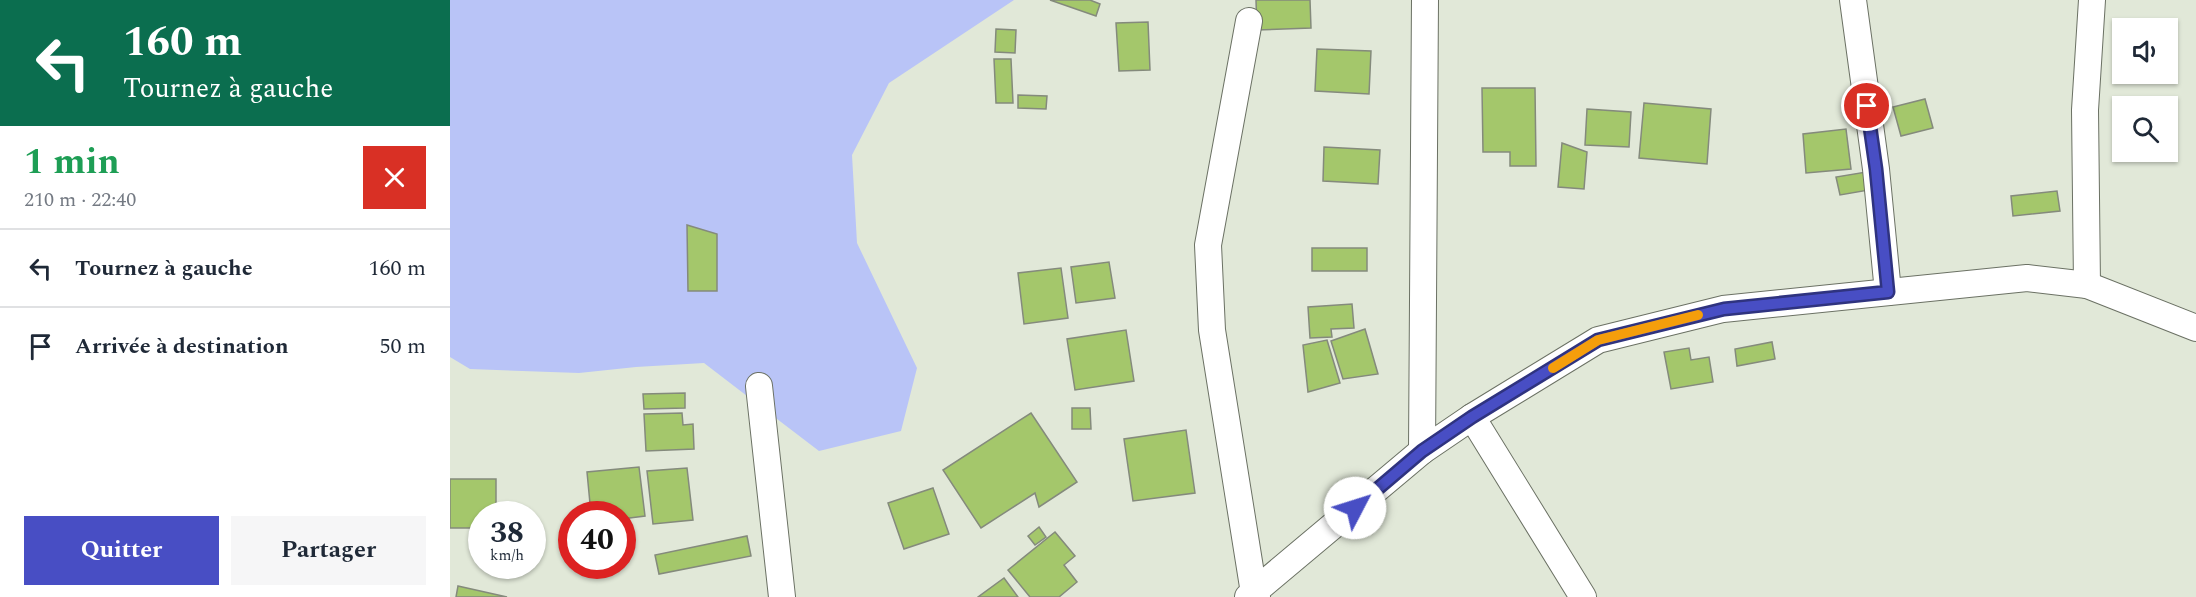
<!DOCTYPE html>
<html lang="fr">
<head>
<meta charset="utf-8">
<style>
  :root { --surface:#fff; --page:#f6f6f7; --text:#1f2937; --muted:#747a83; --line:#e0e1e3; --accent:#484ec4 }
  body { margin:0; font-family:Spectral,serif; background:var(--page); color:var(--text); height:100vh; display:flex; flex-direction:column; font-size:22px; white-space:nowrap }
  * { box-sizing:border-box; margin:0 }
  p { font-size:20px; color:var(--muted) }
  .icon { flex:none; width:33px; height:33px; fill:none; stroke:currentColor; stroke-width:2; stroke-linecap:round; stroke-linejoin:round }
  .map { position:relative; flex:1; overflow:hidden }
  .panel { display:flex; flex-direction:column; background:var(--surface); width:450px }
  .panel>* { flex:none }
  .hud { background:#0b6e4f; color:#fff; overflow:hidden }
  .buttons { position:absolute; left:1662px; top:18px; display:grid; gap:12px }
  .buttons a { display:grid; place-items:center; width:66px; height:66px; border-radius:0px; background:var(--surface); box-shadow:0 2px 4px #0004; font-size:30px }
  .speed { position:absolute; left:18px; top:501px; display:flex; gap:12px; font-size:30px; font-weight:700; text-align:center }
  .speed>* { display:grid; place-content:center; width:78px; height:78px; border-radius:50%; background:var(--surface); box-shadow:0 2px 4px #0004; line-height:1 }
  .speed small { font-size:15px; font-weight:400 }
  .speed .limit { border:9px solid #d22; background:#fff; color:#111 }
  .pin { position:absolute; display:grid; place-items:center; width:51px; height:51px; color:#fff; margin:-26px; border:3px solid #fff; border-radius:50%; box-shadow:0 2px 6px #0007 }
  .me { position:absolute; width:66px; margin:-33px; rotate:50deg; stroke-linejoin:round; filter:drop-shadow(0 0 4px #0008) }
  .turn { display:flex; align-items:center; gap:21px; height:126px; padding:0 24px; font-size:27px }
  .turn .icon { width:78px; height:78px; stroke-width:2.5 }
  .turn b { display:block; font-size:42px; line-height:51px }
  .round { display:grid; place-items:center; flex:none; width:63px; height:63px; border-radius:0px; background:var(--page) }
  .summary { display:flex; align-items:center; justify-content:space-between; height:102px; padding:0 24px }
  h1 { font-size:36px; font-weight:700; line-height:45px; color:#1e9e55 }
  .cta { display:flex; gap:12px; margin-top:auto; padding:12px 24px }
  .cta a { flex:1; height:69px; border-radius:0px; background:var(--accent); color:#fff; font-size:24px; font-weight:700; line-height:69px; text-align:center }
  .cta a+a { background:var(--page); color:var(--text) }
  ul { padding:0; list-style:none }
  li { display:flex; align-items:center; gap:18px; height:78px; padding:0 24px; border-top:2px solid var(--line) }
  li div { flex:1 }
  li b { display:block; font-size:22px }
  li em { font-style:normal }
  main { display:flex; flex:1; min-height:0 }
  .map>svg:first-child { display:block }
  .green { fill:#b9c4f7 }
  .building { fill:#a4c76b; stroke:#848a7c; stroke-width:1.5 }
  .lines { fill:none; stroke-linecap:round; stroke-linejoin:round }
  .minor-casing { stroke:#6b7164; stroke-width:28 }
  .minor { stroke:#fff; stroke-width:26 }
  .route-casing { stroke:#2f337f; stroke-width:15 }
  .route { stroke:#484ec4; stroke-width:10 }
  .slow { stroke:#f59e0b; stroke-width:10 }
</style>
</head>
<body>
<main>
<section class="panel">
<div class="hud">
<div class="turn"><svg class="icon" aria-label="left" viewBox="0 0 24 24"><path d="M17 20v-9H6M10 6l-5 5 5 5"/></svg><div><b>160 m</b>Tournez à gauche</div></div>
</div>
<div class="summary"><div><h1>1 min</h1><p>210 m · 22:40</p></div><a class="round" style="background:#d93025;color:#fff"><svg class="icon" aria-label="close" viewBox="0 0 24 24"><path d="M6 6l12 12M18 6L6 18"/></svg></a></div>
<ul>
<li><svg class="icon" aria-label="left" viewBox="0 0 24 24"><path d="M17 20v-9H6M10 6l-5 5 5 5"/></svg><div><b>Tournez à gauche</b></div><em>160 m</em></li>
<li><svg class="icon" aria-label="arrive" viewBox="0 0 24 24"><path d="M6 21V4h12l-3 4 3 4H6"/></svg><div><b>Arrivée à destination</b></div><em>50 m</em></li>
</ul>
<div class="cta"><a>Quitter</a><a>Partager</a></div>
</section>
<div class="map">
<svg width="1746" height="597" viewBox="0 0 1746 597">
  <rect width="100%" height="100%" fill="#e1e8d8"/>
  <!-- green -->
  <polygon class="green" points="0,0 564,0 439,83 402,155 407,243 467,368 451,431 369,451 254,363 186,367 129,373 20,369 0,357"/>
  <!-- building -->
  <g class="building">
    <polygon points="600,0 640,0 650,4 646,16"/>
    <polygon points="806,0 860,0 861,28 807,30"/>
    <polygon points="698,22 700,70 669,71 666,23"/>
    <polygon points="546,29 566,30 565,53 545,52"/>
    <polygon points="867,49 921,51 919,94 865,91"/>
    <polygon points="544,59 561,59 563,103 546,103"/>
    <polygon points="1032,88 1085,88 1086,166 1060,166 1060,152 1033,152"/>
    <polygon points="568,95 597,96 596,109 568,108"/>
    <polygon points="1475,99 1483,128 1451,136 1443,107"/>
    <polygon points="1194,103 1261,109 1257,164 1189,158"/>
    <polygon points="1137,109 1181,112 1179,147 1135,145"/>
    <polygon points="1396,129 1401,169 1356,173 1353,134"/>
    <polygon points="1112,143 1137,152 1134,189 1108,187"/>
    <polygon points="874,147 930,150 928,184 873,181"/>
    <polygon points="1416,172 1419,190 1390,195 1386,177"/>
    <polygon points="1607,191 1610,211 1563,216 1561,196"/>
    <polygon points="237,225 267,234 267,291 238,291"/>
    <rect x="862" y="248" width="55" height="23"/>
    <polygon points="659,262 665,298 626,303 621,267"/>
    <polygon points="611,268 618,318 574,324 568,273"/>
    <polygon points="902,304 904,328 881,329 882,337 860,338 858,307"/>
    <polygon points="915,329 928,374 893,379 881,341"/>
    <polygon points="676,330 684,381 625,390 617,339"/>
    <polygon points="877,340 890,383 858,392 853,345"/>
    <polygon points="1322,342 1325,359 1287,366 1285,349"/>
    <polygon points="1239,348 1241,360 1259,357 1263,382 1221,389 1214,352"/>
    <polygon points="235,393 235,408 194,409 193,394"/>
    <polygon points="622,408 640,408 641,429 622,429"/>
    <polygon points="232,413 233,425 243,424 244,449 196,451 194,414"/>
    <polygon points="581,413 627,482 589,507 585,493 531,528 493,470"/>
    <polygon points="736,430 745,493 683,501 674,439"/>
    <polygon points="189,467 195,516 172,519 172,514 141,514 137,472"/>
    <polygon points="237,468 243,520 203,524 197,471"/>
    <polygon points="0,479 46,479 46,514 32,514 32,528 0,528"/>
    <polygon points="483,488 499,534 454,549 438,503"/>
    <polygon points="589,527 596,537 585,545 578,536"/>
    <polygon points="605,532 625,556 614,565 627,582 609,597 580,597 558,570"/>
    <polygon points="297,536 301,556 209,574 205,555"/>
    <polygon points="554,578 568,597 528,597"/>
    <polygon points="8,586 57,597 6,597"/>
  </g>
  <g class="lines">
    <defs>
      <g id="minor">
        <polyline points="1403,0 1426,169 1438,292"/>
        <polyline points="799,21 758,245 762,330 804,593 807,597"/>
        <polyline points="1637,285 1635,110 1642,0"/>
        <polyline points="309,386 332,597"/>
        <polyline points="1022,417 1133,597"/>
        <polyline points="972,451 975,0"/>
        <polyline points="798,597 972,451 1022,417 1148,340 1273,309 1577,278 1637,285 1746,328"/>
      </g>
    </defs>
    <!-- minor casing -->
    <use href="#minor" class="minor-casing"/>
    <!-- minor -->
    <use href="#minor" class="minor"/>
  </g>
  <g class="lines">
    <defs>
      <polyline id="route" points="905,508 972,451 1022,417 1148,340 1274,309 1438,292 1426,169 1417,106"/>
    </defs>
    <!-- route casing -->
    <use href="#route" class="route-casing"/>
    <!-- route -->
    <use href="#route" class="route"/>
    <!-- slow -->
    <polyline class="slow" points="1103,368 1148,340 1248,315"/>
  </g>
</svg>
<div class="buttons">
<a><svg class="icon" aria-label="sound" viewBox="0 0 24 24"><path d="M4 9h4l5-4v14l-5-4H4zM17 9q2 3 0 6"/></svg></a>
<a><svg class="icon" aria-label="search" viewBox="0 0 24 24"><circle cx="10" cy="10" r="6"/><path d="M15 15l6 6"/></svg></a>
</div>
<div class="speed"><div>38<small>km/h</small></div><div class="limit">40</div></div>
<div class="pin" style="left:1417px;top:106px;background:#d93025"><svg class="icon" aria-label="arrive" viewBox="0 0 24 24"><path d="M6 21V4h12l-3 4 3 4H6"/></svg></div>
<svg class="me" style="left:905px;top:508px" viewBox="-20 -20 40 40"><circle r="19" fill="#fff"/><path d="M0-13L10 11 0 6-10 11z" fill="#484ec4"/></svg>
</div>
</main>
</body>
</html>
